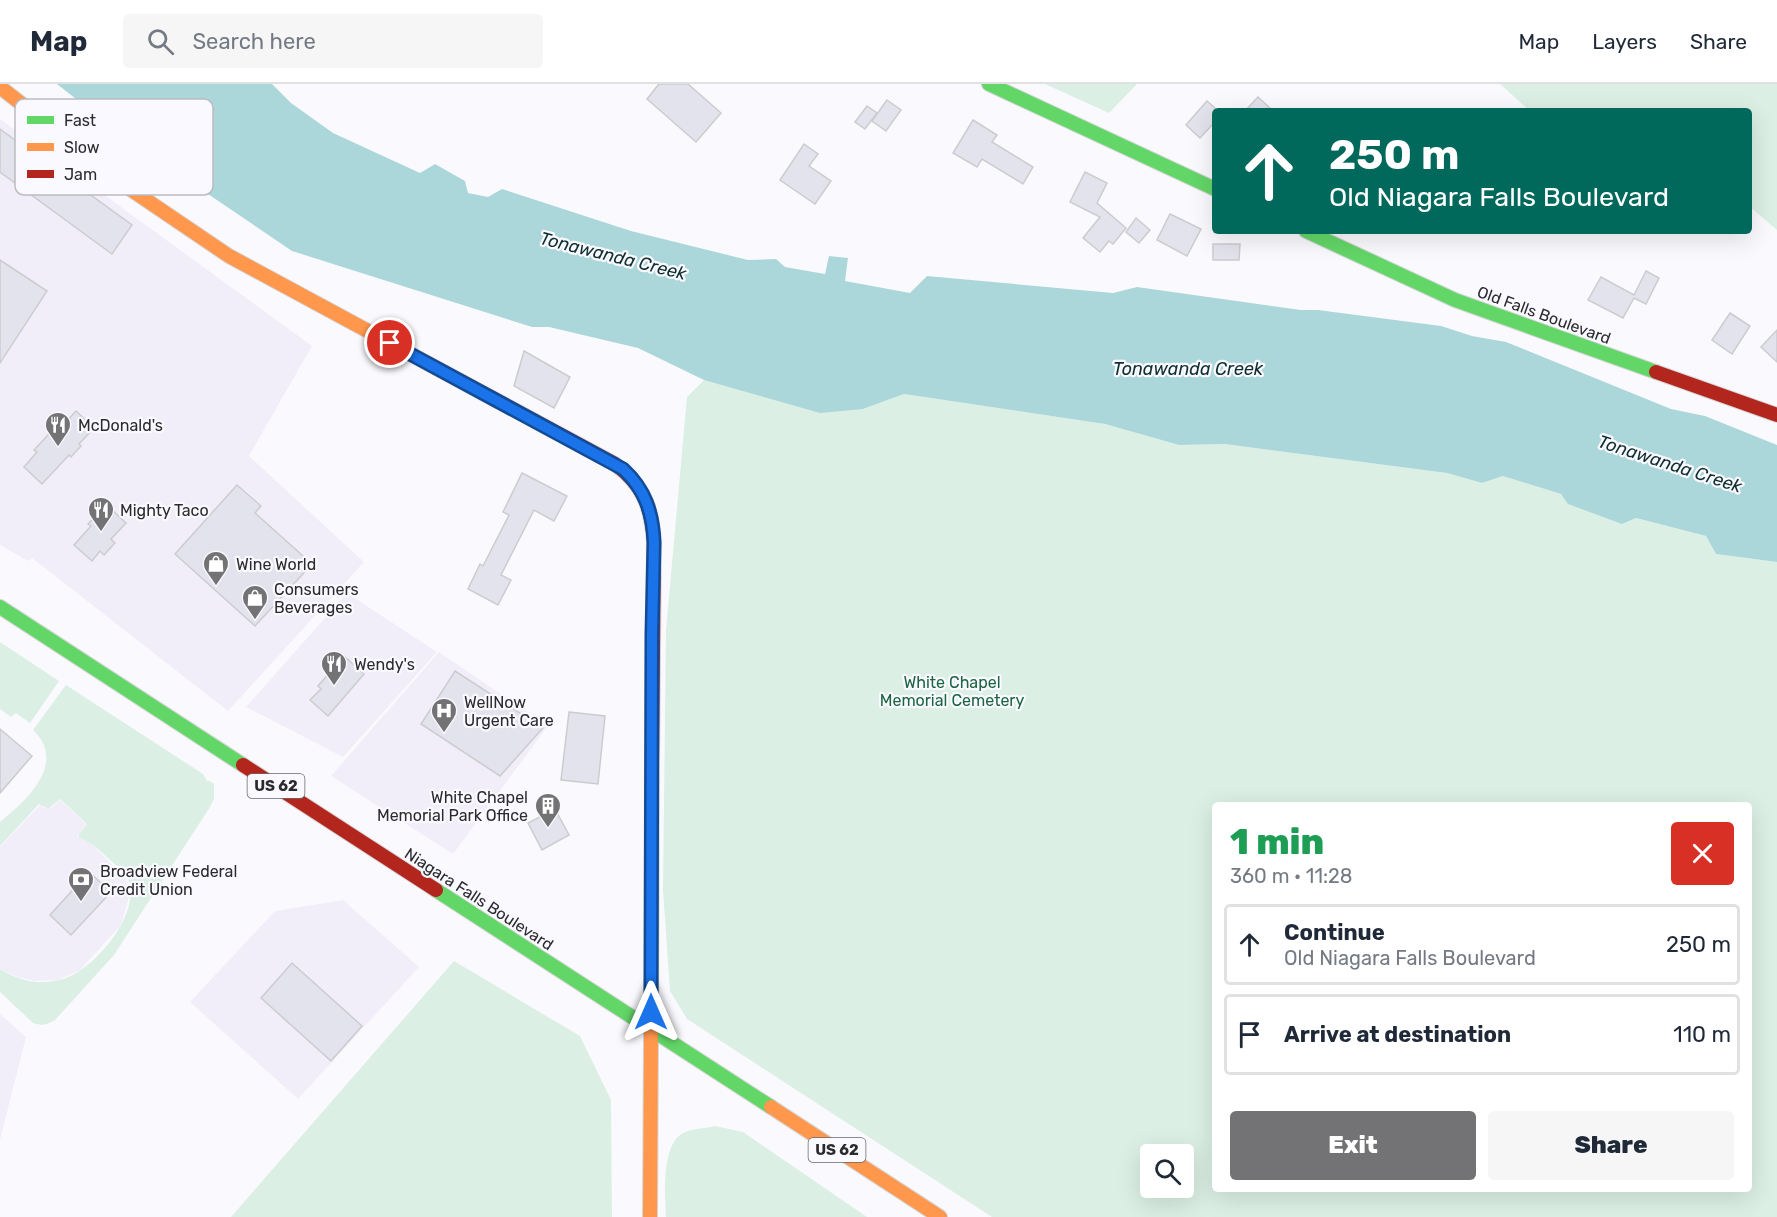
<!DOCTYPE html>
<html lang="en">
<head>
<meta charset="utf-8">
<style>
  :root { --surface:#fff; --page:#f6f6f7; --text:#1f2937; --muted:#747a83; --line:#e0e1e3; --accent:#737376 }
  body { margin:0; font-family:Rubik,sans-serif; background:var(--page); color:var(--text); height:100vh; display:flex; flex-direction:column; font-size:22px; white-space:nowrap }
  * { box-sizing:border-box; margin:0 }
  p { font-size:20px; color:var(--muted) }
  .icon { flex:none; width:33px; height:33px; fill:none; stroke:currentColor; stroke-width:2; stroke-linecap:round; stroke-linejoin:round }
  .map { position:relative; flex:1; overflow:hidden }
  .drawer { position:absolute; left:1212px; top:718px; width:540px; height:390px; display:flex; flex-direction:column; background:var(--surface); border-radius:6px; box-shadow:0 6px 24px #0002 }
  .drawer>* { flex:none }
  .top-card { position:absolute; left:1212px; top:24px; width:540px; height:126px; border-radius:6px; box-shadow:0 6px 24px #0002; background:#00695c; color:#fff; overflow:hidden }
  .buttons { position:absolute; left:1140px; top:1060px; display:grid; gap:12px }
  .buttons a { display:grid; place-items:center; width:54px; height:54px; border-radius:6px; background:var(--surface); box-shadow:0 6px 24px #0002; font-size:30px }
  .pin { position:absolute; display:grid; place-items:center; width:51px; height:51px; color:#fff; margin:-26px; border:3px solid #fff; border-radius:50%; box-shadow:0 2px 6px #0007 }
  .me { position:absolute; width:66px; margin:-33px; rotate:0deg; stroke-linejoin:round; filter:drop-shadow(0 0 4px #0008) }
  .turn { display:flex; align-items:center; gap:21px; height:126px; padding:0 18px; font-size:27px }
  .turn .icon { width:78px; height:78px; stroke-width:2.5 }
  .turn b { display:block; font-size:42px; line-height:51px }
  .round { display:grid; place-items:center; flex:none; width:63px; height:63px; border-radius:6px; background:var(--page) }
  .head { display:flex; align-items:center; justify-content:space-between; height:102px; padding:0 18px }
  h1 { font-size:36px; font-weight:800; line-height:45px; color:#1e9e55 }
  .cta { display:flex; gap:12px; margin-top:auto; padding:12px 18px }
  .cta a { flex:1; height:69px; border-radius:6px; background:var(--accent); color:#fff; font-size:24px; font-weight:800; line-height:69px; text-align:center }
  .cta a+a { background:var(--page); color:var(--text) }
  ul { padding:0; list-style:none }
  li { display:flex; align-items:center; gap:18px; height:81px; margin:0 12px 9px; padding:0 6px; border:3px solid var(--line); border-radius:6px }
  li div { flex:1 }
  li b { display:block; font-size:22px }
  li em { font-style:normal }
  header { display:flex; align-items:center; gap:36px; box-sizing:border-box; height:84px; padding:0 30px; background:var(--surface); border-bottom:2px solid var(--line) }
  header strong { font-size:28px }
  nav { display:flex; gap:33px; margin-inline-start:auto; font-size:21px }
  .search { width:420px; height:54px; background:var(--page); display:flex; align-items:center; gap:15px; box-sizing:border-box; padding:0 21px; border-radius:6px; color:var(--muted); font-size:22px }
  .map>svg:first-child { display:block }
  .commercial { fill:#f2eef9 }
  .green { fill:#dbefe4; fill-rule:evenodd }
  .water { fill:#acd7da }
  .building { fill:#e3e3ed; stroke:#cccccf; stroke-width:1.5 }
  .lines { fill:none; stroke-linecap:round; stroke-linejoin:round }
  .fast-casing { stroke:#d5d5d8; stroke-width:16 }
  .slow-casing { stroke:#d5d5d8; stroke-width:16 }
  .jam-casing { stroke:#d5d5d8; stroke-width:16 }
  .fast { stroke:#63d668; stroke-width:14 }
  .slow { stroke:#ff974d; stroke-width:14 }
  .jam { stroke:#b3261e; stroke-width:14 }
  .route-casing { stroke:#114b97; stroke-width:15 }
  .route { stroke:#1a73e8; stroke-width:10 }
  .labels { text-anchor:middle; dominant-baseline:central; stroke-width:4.5; stroke-linejoin:round; paint-order:stroke }
  .shield { fill:#f9f9ff; stroke:#69696c; stroke-width:1.5 }
  .shield-label { font-size:15px; font-weight:bold; fill:#2b2b2d }
  .street-label { font-size:16px; fill:#2b2b2d; stroke:#f9f9ff }
  .poi-label { font-size:16px; fill:#2b2b2d; stroke:#f9f9ff; text-anchor:start }
  .park-label { font-size:16px; fill:#1c6541; stroke:#f9f9ff }
  .water-label { font-size:18px; font-style:italic; fill:#0f2f31; stroke:#f9f9ff }
  .key { fill:#f9f9ff; stroke:#bbbbc0; stroke-width:1.5 }
  .key-label { font-size:16px; fill:#2b2b2d }
</style>
</head>
<body>
<header>
<strong>Map</strong>
<div class="search"><svg class="icon" aria-label="search" viewBox="0 0 24 24"><circle cx="10" cy="10" r="6"/><path d="M15 15l6 6"/></svg>Search here</div>
<nav><a>Map</a><a>Layers</a><a>Share</a></nav>
</header>
<div class="map">
<svg width="1777" height="1133" viewBox="0 0 1777 1133">
  <rect width="100%" height="100%" fill="#fafafe"/>
  <!-- commercial -->
  <g class="commercial">
    <polygon points="0,35 312,262 249,372 364,478 228,627 32,474 28,477 0,461"/>
    <polygon points="347,509 437,568 343,673 246,623"/>
    <polygon points="439,568 548,642 453,770 331,692"/>
    <polygon points="60,716 86,740 78,751 79,754 91,759 126,795 130,809 121,841 79,887 57,896 34,897 18,893 0,885 0,763 40,721 46,725 50,725"/>
    <polygon points="343,816 419,883 298,1015 190,918 275,827"/>
    <polygon points="0,930 26,953 0,1056"/>
  </g>
  <!-- green -->
  <g class="green">
    <polygon points="1045,0 1137,0 1109,29"/>
    <polygon points="1500,0 1777,0 1777,146 1749,122 1749,27 1530,27"/>
    <path d="M704,296L746,307L863,325L904,310L1105,340L1179,361L1225,360L1447,389L1482,399L1503,392L1561,410L1622,440L1636,434L1706,452L1716,470L1777,478V1133H992L687,935L670,907L663,806L666,546L687,313ZM1215,722H1749V1106H1215ZM1150,1071H1184V1104H1150Z"/>
    <polygon points="0,558 59,597 30,639 16,629 11,633 0,625"/>
    <path d="M66,601L203,690L207,697H210L214,700V715L210,723L114,871L55,936C47,941 42,942 33,939L0,908V885C21,898 42,902 66,894C96,883 142,829 128,795C124,787 115,781 109,775C99,766 92,758 79,754V750L87,740L60,715L48,725L39,720L0,762V738C26,717 68,679 33,646Z"/>
    <polygon points="454,877 580,952 611,1016 612,1133 231,1133"/>
    <path d="M715,1042L743,1048L867,1133H666C665,1111 661,1061 683,1049C692,1044 704,1045 715,1042Z"/>
  </g>
  <!-- water -->
  <polygon class="water" points="57,0 272,0 291,19 333,49 420,89 435,80 465,97 468,109 488,113 502,105 631,147 748,176 776,175 785,183 825,190 829,172 848,174 845,197 910,209 927,192 1113,209 1137,203 1301,226 1318,226 1441,242 1472,252 1506,258 1671,325 1705,332 1777,361 1777,478 1716,470 1706,452 1636,434 1622,440 1568,420 1561,410 1503,392 1482,399 1447,389 1225,360 1179,361 1105,340 904,310 863,325 820,329 704,296 638,264 549,243 532,243 292,167 177,89 166,86"/>
  <!-- building -->
  <g class="building">
    <polygon points="659,0 688,0 721,29 696,58 647,15"/>
    <polygon points="1258,13 1273,27 1245,27"/>
    <polygon points="887,16 901,26 886,47 872,37"/>
    <polygon points="1207,17 1215,24 1215,38 1200,54 1186,41"/>
    <polygon points="867,22 877,29 865,45 855,38"/>
    <polygon points="973,36 997,51 992,58 1033,83 1023,100 982,75 977,83 953,69"/>
    <polygon points="0,45 132,141 112,170 0,88"/>
    <polygon points="804,60 818,70 809,82 831,97 815,120 780,96"/>
    <polygon points="1085,88 1107,99 1097,119 1126,144 1113,160 1109,157 1100,168 1083,154 1100,133 1070,118"/>
    <polygon points="1170,130 1201,145 1187,172 1157,156"/>
    <polygon points="1136,134 1150,146 1139,159 1126,148"/>
    <polygon points="1213,160 1240,160 1239,176 1213,176"/>
    <polygon points="0,176 47,207 0,279"/>
    <polygon points="1646,187 1659,194 1646,220 1634,214 1623,234 1588,216 1601,193 1634,211"/>
    <polygon points="1730,229 1750,242 1732,270 1712,256"/>
    <polygon points="1777,246 1777,278 1761,263"/>
    <polygon points="524,267 570,293 554,324 514,302"/>
    <polygon points="76,327 94,344 79,360 81,362 71,373 69,371 42,400 24,383 37,368 34,366 58,340 61,343"/>
    <polygon points="522,389 567,412 554,437 534,426 501,491 511,496 498,521 468,505 480,480 483,482 509,431 503,428"/>
    <polygon points="237,401 261,422 255,429 312,480 255,542 175,470"/>
    <polygon points="109,423 126,439 111,455 115,459 104,471 100,467 92,477 74,461 91,442 88,440 98,429 101,432"/>
    <polygon points="344,572 364,590 328,632 310,616 321,605 318,602"/>
    <polygon points="455,587 543,644 500,692 421,640"/>
    <polygon points="569,628 605,632 598,700 561,696"/>
    <polygon points="0,645 32,672 0,709"/>
    <polygon points="555,725 569,751 542,766 528,739"/>
    <polygon points="89,788 111,808 71,851 50,831"/>
    <polygon points="292,879 362,942 331,977 261,914"/>
  </g>
  <g class="lines">
    <defs>
      <g id="fast">
        <polyline points="989,0 1215,105"/>
        <polyline points="1306,147 1455,216 1656,288"/>
        <polyline points="0,523 243,681"/>
        <polyline points="436,806 771,1023"/>
        <polyline points="651,946 652,678"/>
      </g>
      <g id="slow">
        <polyline points="0,3 133,107 229,172 429,280"/>
        <polyline points="771,1023 940,1133"/>
        <polyline points="650,1133 651,946"/>
      </g>
      <g id="jam">
        <path d="M429,280L615,380C644,402 651,422 654,457L652,678"/>
        <polyline points="1656,288 1777,331"/>
        <polyline points="243,681 436,806"/>
      </g>
    </defs>
    <!-- fast casing -->
    <use href="#fast" class="fast-casing"/>
    <!-- slow casing -->
    <use href="#slow" class="slow-casing"/>
    <!-- jam casing -->
    <use href="#jam" class="jam-casing"/>
    <!-- fast -->
    <use href="#fast" class="fast"/>
    <!-- slow -->
    <use href="#slow" class="slow"/>
    <!-- jam -->
    <use href="#jam" class="jam"/>
  </g>
  <g class="lines">
    <defs>
      <path id="route" d="M390,259L623,385C645,405 653,429 654,459L652,550L651,928"/>
    </defs>
    <!-- route casing -->
    <use href="#route" class="route-casing"/>
    <!-- route -->
    <use href="#route" class="route"/>
  </g>
  <!-- icons -->
  <defs>
    <symbol id="restaurant-pin" viewBox="-11 -11 22 30"><path d="M0 17L-7.5 6A9.5 9.5 0 1 1 7.5 6Z" fill="#737376" stroke="#f9f9ff"/><path d="M-5-6h1v4h1v-4h1v4h1v-4h1v5L-1.5 .5V6h-2V.5L-5-1ZM5-6V6H3V1.5H1.5Q1.5-4 5-6Z" fill="#fff"/></symbol>
    <symbol id="shop-pin" viewBox="-11 -11 22 30"><path d="M0 17L-7.5 6A9.5 9.5 0 1 1 7.5 6Z" fill="#737376" stroke="#f9f9ff"/><path d="M-5-2.5h2.3a2.7 3.5 0 0 1 5.4 0H5L5.5 6h-11ZM-1.5-2.5h3a1.5 2.3 0 0 0-3 0Z" fill="#fff"/></symbol>
    <symbol id="hospital-pin" viewBox="-11 -11 22 30"><path d="M0 17L-7.5 6A9.5 9.5 0 1 1 7.5 6Z" fill="#737376" stroke="#f9f9ff"/><path d="M-5-5h3v3.5h4V-5h3V5h-3V1.5h-4V5h-3Z" fill="#fff"/></symbol>
    <symbol id="building-pin" viewBox="-11 -11 22 30"><path d="M0 17L-7.5 6A9.5 9.5 0 1 1 7.5 6Z" fill="#737376" stroke="#f9f9ff"/><path d="M-4-6H4V6H1V3H-1V6H-4ZM-2.5-4.3h1.7v1.8h-1.7ZM.8-4.3h1.7v1.8H.8ZM-2.5-1h1.7V.8h-1.7ZM.8-1h1.7V.8H.8Z" fill="#fff"/></symbol>
    <symbol id="bank-pin" viewBox="-11 -11 22 30"><path d="M0 17L-7.5 6A9.5 9.5 0 1 1 7.5 6Z" fill="#737376" stroke="#f9f9ff"/><path d="M-6-4H6V4H-6ZM0-2.3a2.3 2.3 0 1 0 0 4.6a2.3 2.3 0 1 0 0-4.6Z" fill="#fff"/></symbol>
  </defs>
  <g fill-rule="evenodd">
    <use href="#restaurant-pin" x="43" y="326" width="30" height="40"/>
    <use href="#restaurant-pin" x="86" y="411" width="30" height="40"/>
    <use href="#shop-pin" x="201" y="465" width="30" height="40"/>
    <use href="#shop-pin" x="240" y="499" width="30" height="40"/>
    <use href="#restaurant-pin" x="319" y="565" width="30" height="40"/>
    <use href="#hospital-pin" x="429" y="612" width="30" height="40"/>
    <use href="#building-pin" x="533" y="707" width="30" height="40"/>
    <use href="#bank-pin" x="66" y="781" width="30" height="40"/>
  </g>
  <g class="labels">
    <!-- shield labels -->
    <g class="shield">
      <rect x="247.5" y="690" width="57" height="24" rx="4.5"/>
      <rect x="808.5" y="1054" width="57" height="24" rx="4.5"/>
    </g>
    <g class="shield-label">
      <text x="276" y="702">US 62</text>
      <text x="837" y="1066">US 62</text>
    </g>
    <!-- street labels -->
    <g class="street-label">
      <text transform="translate(1544 231) rotate(20)">Old Falls Boulevard</text>
      <text transform="translate(479 815) rotate(33)">Niagara Falls Boulevard</text>
    </g>
    <!-- poi labels -->
    <g class="poi-label">
      <text x="78" y="341">McDonald's</text>
      <text x="120" y="426">Mighty Taco</text>
      <text x="236" y="480">Wine World</text>
      <text x="274" y="505">Consumers<tspan x="274" dy="18">Beverages</tspan></text>
      <text x="354" y="580">Wendy's</text>
      <text x="464" y="618">WellNow<tspan x="464" dy="18">Urgent Care</tspan></text>
      <text x="528" y="713" text-anchor="end">White Chapel<tspan x="528" dy="18">Memorial Park Office</tspan></text>
      <text x="100" y="787">Broadview Federal<tspan x="100" dy="18">Credit Union</tspan></text>
    </g>
    <!-- park labels -->
    <g class="park-label">
      <text x="952" y="598">White Chapel<tspan x="952" dy="18">Memorial Cemetery</tspan></text>
    </g>
    <!-- water labels -->
    <g class="water-label">
      <text transform="translate(613 172) rotate(14)">Tonawanda Creek</text>
      <text x="1188" y="285">Tonawanda Creek</text>
      <text transform="translate(1670 380) rotate(18)">Tonawanda Creek</text>
    </g>
  </g>
  <!-- legend -->
  <rect x="15" y="15" width="198" height="96" rx="9" class="key"/>
  <rect x="27" y="32" width="27" height="8" fill="#63d668"/>
  <rect x="27" y="59" width="27" height="8" fill="#ff974d"/>
  <rect x="27" y="86" width="27" height="8" fill="#b3261e"/>
  <g class="key-label">
    <text x="64" y="42">Fast</text>
    <text x="64" y="69">Slow</text>
    <text x="64" y="96">Jam</text>
  </g>
</svg>
<div class="buttons">
<a><svg class="icon" aria-label="search" viewBox="0 0 24 24"><circle cx="10" cy="10" r="6"/><path d="M15 15l6 6"/></svg></a>
</div>
<div class="pin" style="left:390px;top:259px;background:#d93025"><svg class="icon" aria-label="arrive" viewBox="0 0 24 24"><path d="M6 21V4h12l-3 4 3 4H6"/></svg></div>
<svg class="me" style="left:651px;top:928px" viewBox="-20 -20 40 40"><path d="M0-17L14 15 0 8-14 15z" fill="#1a73e8" stroke="#fff" stroke-width="4"/></svg>
<div class="top-card">
<div class="turn"><svg class="icon" aria-label="ahead" viewBox="0 0 24 24"><path d="M12 20V5M6 11l6-6 6 6"/></svg><div><b>250 m</b>Old Niagara Falls Boulevard</div></div>
</div>
<section class="drawer">
<div class="head"><div><h1>1 min</h1><p>360 m · 11:28</p></div><a class="round" style="background:#d93025;color:#fff"><svg class="icon" aria-label="close" viewBox="0 0 24 24"><path d="M6 6l12 12M18 6L6 18"/></svg></a></div>
<ul>
<li><svg class="icon" aria-label="ahead" viewBox="0 0 24 24"><path d="M12 20V5M6 11l6-6 6 6"/></svg><div><b>Continue</b><p>Old Niagara Falls Boulevard</p></div><em>250 m</em></li>
<li><svg class="icon" aria-label="arrive" viewBox="0 0 24 24"><path d="M6 21V4h12l-3 4 3 4H6"/></svg><div><b>Arrive at destination</b></div><em>110 m</em></li>
</ul>
<div class="cta"><a>Exit</a><a>Share</a></div>
</section>
</div>
</body>
</html>
